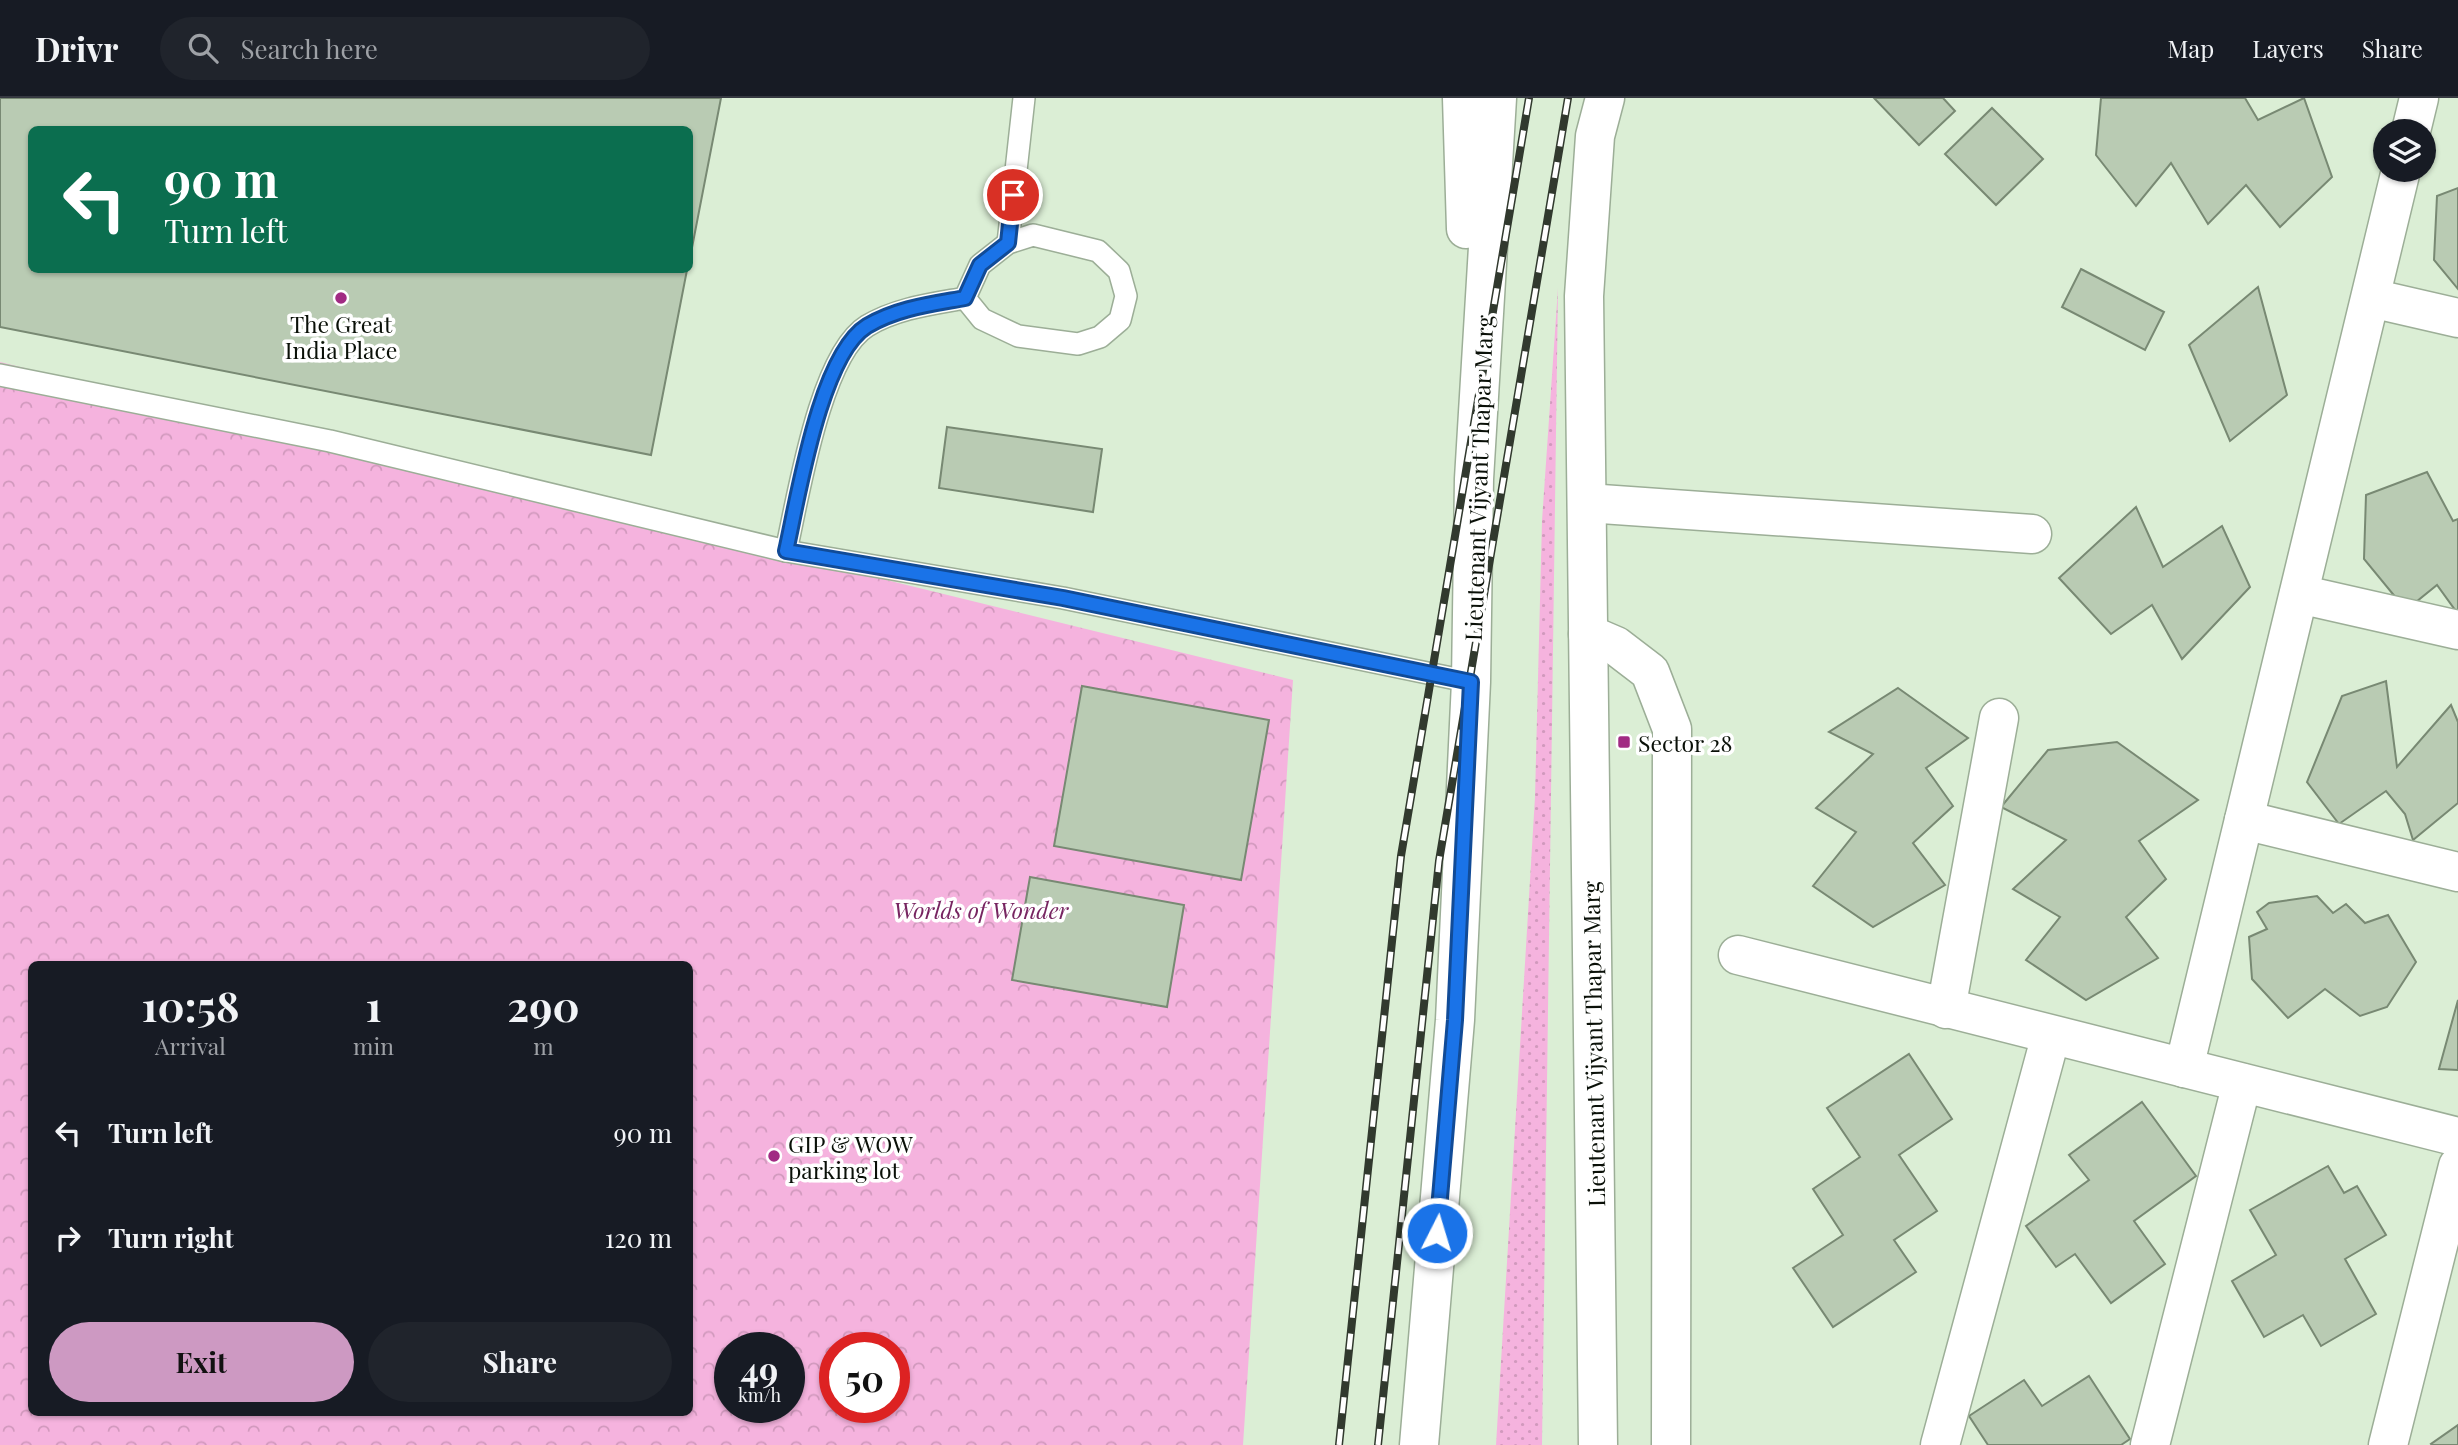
<!DOCTYPE html>
<html lang="en">
<head>
<meta charset="utf-8">
<style>
  :root { --surface:#171b24; --page:#20242c; --text:#f1f3f6; --muted:#9ea1a6; --line:#363941; --accent:#cd99c2 }
  body { margin:0; font-family:"Playfair Display",serif; background:var(--page); color:var(--text); height:100vh; display:flex; flex-direction:column; font-size:26px; white-space:nowrap }
  * { box-sizing:border-box; margin:0 }
  p { font-size:23px; color:var(--muted) }
  .icon { flex:none; width:38px; height:38px; fill:none; stroke:currentColor; stroke-width:2; stroke-linecap:round; stroke-linejoin:round }
  .map { position:relative; flex:1; overflow:hidden }
  .panel { position:absolute; left:28px; top:863px; width:665px; height:455px; display:flex; flex-direction:column; background:var(--surface); border-radius:10px; box-shadow:0 2px 5px #0004 }
  .panel>* { flex:none }
  .guide { position:absolute; left:28px; top:28px; width:665px; height:147px; border-radius:10px; box-shadow:0 2px 5px #0004; background:#0b6e4f; color:#fff; overflow:hidden }
  .fabs { position:absolute; left:2373px; top:21px; display:grid; gap:14px }
  .fabs a { display:grid; place-items:center; width:63px; height:63px; border-radius:50%; background:var(--surface); box-shadow:0 2px 5px #0004; font-size:35px }
  .speed { position:absolute; left:714px; top:1234px; display:flex; gap:14px; font-size:35px; font-weight:700; text-align:center }
  .speed>* { display:grid; place-content:center; width:91px; height:91px; border-radius:50%; background:var(--surface); box-shadow:0 2px 5px #0004; line-height:1 }
  .speed small { font-size:18px; font-weight:400 }
  .speed .limit { border:10px solid #d22; background:#fff; color:#111 }
  .pin { position:absolute; display:grid; place-items:center; width:60px; height:60px; color:#fff; margin:-30px; border:4px solid #fff; border-radius:50%; box-shadow:0 2px 7px #0007 }
  .me { position:absolute; width:77px; margin:-38px; rotate:5deg; stroke-linejoin:round; filter:drop-shadow(0 0 5px #0008) }
  .turn { display:flex; align-items:center; gap:24px; height:147px; padding:0 21px; font-size:32px }
  .turn .icon { width:91px; height:91px; stroke-width:2.5 }
  .turn b { display:block; font-size:49px; line-height:60px }
  .eta { display:flex; justify-content:space-evenly; align-items:center; height:119px; text-align:center }
  .eta b { font-size:42px; font-weight:700; line-height:49px }
  .primary-button { display:flex; gap:14px; margin-top:auto; padding:14px 21px }
  .primary-button a { flex:1; height:80px; border-radius:42px; background:var(--accent); color:#111; font-size:28px; font-weight:700; line-height:80px; text-align:center }
  .primary-button a+a { background:var(--page); color:var(--text) }
  ul { padding:0; list-style:none }
  li { display:flex; align-items:center; gap:21px; height:105px; padding:0 21px }
  li div { flex:1 }
  li b { display:block; font-size:26px }
  li em { font-style:normal }
  header { display:flex; align-items:center; gap:42px; box-sizing:border-box; height:98px; padding:0 35px; background:var(--surface); border-bottom:2px solid var(--line) }
  header strong { font-size:33px }
  nav { display:flex; gap:38px; margin-inline-start:auto; font-size:24px }
  .search { width:490px; height:63px; background:var(--page); display:flex; align-items:center; gap:18px; box-sizing:border-box; padding:0 24px; border-radius:38px; color:var(--muted); font-size:26px }
  .map>svg:first-child { display:block }
  .grass { fill:url(#grass-dots) }
  .park { fill:url(#park-crowns); fill-rule:evenodd }
  .building { fill:#b9cbb3; stroke:#788973; stroke-width:2 }
  .lines { fill:none; stroke-linecap:round; stroke-linejoin:round }
  .lane-casing { stroke:#9cae97; stroke-width:24 }
  .street-casing { stroke:#9cae97; stroke-width:41 }
  .secondary-casing { stroke:#9cae97; stroke-width:41 }
  .lane { stroke:#fff; stroke-width:21 }
  .street { stroke:#fff; stroke-width:38 }
  .secondary { stroke:#fff; stroke-width:38 }
  .rail-casing { stroke:#31392e; stroke-width:8 }
  .rail { stroke:#fff; stroke-width:5; stroke-dasharray:16; stroke-linecap:butt }
  .route-casing { stroke:#114b97; stroke-width:18 }
  .route { stroke:#1a73e8; stroke-width:12 }
  .poi-dot { fill:#a12b83; stroke:#fff; stroke-width:2.5 }
  .labels { text-anchor:middle; dominant-baseline:central; stroke-width:7; stroke-linejoin:round; paint-order:stroke }
  .poi-label { font-size:23px; fill:#0a1008; stroke:#fff; text-anchor:start }
  .street-label { font-size:23px; fill:#0a1008; stroke:#fff }
  .park-label { font-size:23px; font-style:italic; fill:#772561; stroke:#fff }
</style>
</head>
<body>
<header>
<strong>Drivr</strong>
<div class="search"><svg class="icon" aria-label="search" viewBox="0 0 24 24"><circle cx="10" cy="10" r="6"/><path d="M15 15l6 6"/></svg>Search here</div>
<nav><a>Map</a><a>Layers</a><a>Share</a></nav>
</header>
<div class="map">
<svg width="2458" height="1347" viewBox="0 0 2458 1347">
  <defs>
    <pattern id="grass-dots" width="8" height="8" patternUnits="userSpaceOnUse" patternTransform="scale(1.75)"><rect width="8" height="8" fill="#f5b3de"/><path d="M2 2h.1M6 6h.1" fill="none" stroke="#d199bd" stroke-width="1.8" stroke-linecap="round"/></pattern>
    <pattern id="park-crowns" width="20" height="18" patternUnits="userSpaceOnUse" patternTransform="scale(1.75)"><rect width="20" height="18" fill="#f5b3de"/><path d="M2 6a3 3 0 1 1 6 0M12 15a3 3 0 1 1 6 0" fill="none" stroke="#d199bd"/></pattern>
  </defs>
  <rect width="100%" height="100%" fill="#dbeed5"/>
  <!-- grass -->
  <polygon class="grass" points="1558,190 1542,1347 1496,1347 1535,699 1542,423"/>
  <!-- park -->
  <path class="park" d="M0,264L1293,582L1243,1347H0ZM32,866H690V1314H32ZM730,1250H789V1309H730ZM835,1250H894V1309H835Z"/>
  <!-- building -->
  <g class="building">
    <polygon points="0,0 721,0 690,160 690,32 32,32 32,172 687,172 651,357 0,229"/>
    <polygon points="1874,0 1943,0 1955,13 1919,47"/>
    <polygon points="2101,0 2245,0 2258,22 2304,0 2332,79 2280,129 2246,87 2208,126 2171,65 2136,108 2096,57"/>
    <polygon points="1992,10 2043,61 1996,107 1945,56"/>
    <polygon points="2458,90 2458,191 2434,162 2437,98"/>
    <polygon points="2081,171 2164,214 2145,252 2062,209"/>
    <polygon points="2258,189 2287,297 2230,343 2189,247"/>
    <polygon points="947,329 1102,351 1093,414 939,390"/>
    <polygon points="2427,374 2453,423 2458,421 2458,516 2437,487 2406,512 2364,461 2366,397"/>
    <polygon points="2136,409 2163,469 2222,428 2250,489 2182,561 2152,507 2111,536 2059,480"/>
    <polygon points="2386,583 2397,669 2451,607 2458,624 2458,705 2413,742 2405,716 2386,693 2339,726 2307,684 2342,598"/>
    <polygon points="1082,588 1269,622 1241,782 1054,748"/>
    <polygon points="1898,590 1968,640 1926,670 1953,708 1913,745 1945,787 1873,829 1813,788 1856,734 1816,710 1873,656 1829,634"/>
    <polygon points="2117,644 2198,702 2139,743 2166,781 2126,819 2158,860 2086,902 2026,862 2060,819 2013,791 2066,742 2001,709 2048,652"/>
    <polygon points="1030,779 1184,807 1167,909 1012,882"/>
    <polygon points="2317,798 2333,815 2346,806 2365,825 2388,817 2416,864 2387,909 2360,918 2325,891 2288,920 2252,881 2249,839 2267,831 2257,814 2269,805"/>
    <polygon points="2458,902 2458,972 2439,971"/>
    <polygon points="1909,956 1952,1021 1899,1057 1937,1113 1894,1142 1916,1174 1833,1229 1793,1170 1843,1137 1813,1091 1860,1059 1827,1010"/>
    <polygon points="2142,1004 2196,1078 2134,1123 2165,1166 2111,1205 2075,1156 2056,1169 2026,1128 2089,1082 2069,1057"/>
    <polygon points="2328,1068 2344,1095 2357,1088 2386,1137 2345,1161 2376,1216 2321,1248 2303,1217 2264,1239 2232,1183 2276,1157 2250,1112"/>
    <polygon points="2089,1278 2130,1341 2121,1347 1988,1347 1969,1318 2024,1282 2042,1308"/>
    <polygon points="2458,1327 2458,1347 2432,1347 2431,1346"/>
  </g>
  <g class="lines">
    <defs>
      <g id="lane">
        <polyline points="1008,145 1024,0"/>
        <polyline points="0,277 330,343 786,453 1063,500 1471,584"/>
        <path d="M786,453C798,400 820,257 867,228C897,210 932,206 965,200L982,221L1018,238L1078,246L1100,239L1120,222L1126,198L1119,173L1098,153L1033,137L1008,145L980,167L965,200"/>
      </g>
      <g id="street">
        <polyline points="2411,33 2419,0"/>
        <polyline points="2371,200 2458,220"/>
        <polyline points="1587,405 2032,436"/>
        <polyline points="2299,496 2458,532"/>
        <polyline points="1588,536 1616,548 1650,574 1672,631 1671,1347"/>
        <polyline points="2244,722 2458,774"/>
        <polyline points="1738,857 2458,1039"/>
        <polyline points="1946,911 1999,620"/>
        <polyline points="2184,970 2401,72"/>
        <polyline points="1940,1347 2051,937"/>
        <polyline points="2150,1347 2242,985"/>
        <polyline points="2388,1347 2458,1068"/>
      </g>
      <g id="secondary">
        <polyline points="1462,0 1466,131"/>
        <polyline points="1419,1347 1455,922 1471,584 1474,381 1497,0"/>
        <polyline points="1598,1347 1584,198 1595,38 1605,0"/>
      </g>
    </defs>
    <!-- lane casing -->
    <use href="#lane" class="lane-casing"/>
    <!-- street casing -->
    <use href="#street" class="street-casing"/>
    <!-- secondary casing -->
    <use href="#secondary" class="secondary-casing"/>
    <!-- lane -->
    <use href="#lane" class="lane"/>
    <!-- street -->
    <use href="#street" class="street"/>
    <!-- secondary -->
    <use href="#secondary" class="secondary"/>
    <defs>
      <g id="rail">
        <polyline points="1339,1347 1401,758 1529,0"/>
        <polyline points="1378,1347 1439,763 1568,0"/>
      </g>
    </defs>
    <!-- rail casing -->
    <use href="#rail" class="rail-casing"/>
    <!-- rail -->
    <use href="#rail" class="rail"/>
  </g>
  <g class="lines">
    <defs>
      <path id="route" d="M1013,97L1008,145L980,167L965,200C932,206 897,210 867,228C820,257 798,400 786,453L1063,500L1471,584L1455,922L1437,1135"/>
    </defs>
    <!-- route casing -->
    <use href="#route" class="route-casing"/>
    <!-- route -->
    <use href="#route" class="route"/>
  </g>
  <!-- markers -->
  <g class="poi-dot">
    <circle cx="341" cy="200" r="7"/>
    <rect x="1617" y="637" width="14" height="14" rx="3.5"/>
    <circle cx="774" cy="1058" r="7"/>
  </g>
  <g class="labels">
    <!-- poi labels -->
    <g class="poi-label">
      <text x="341" y="225" text-anchor="middle">The Great<tspan x="341" dy="26">India Place</tspan></text>
      <text x="1638" y="644">Sector 28</text>
      <text x="788" y="1045">GIP &amp; WOW<tspan x="788" dy="26">parking lot</tspan></text>
    </g>
    <!-- street labels -->
    <g class="street-label">
      <text transform="translate(1478 380) rotate(-88)">Lieutenant Vijyant Thapar Marg</text>
      <text transform="translate(1593 946) rotate(-91)">Lieutenant Vijyant Thapar Marg</text>
    </g>
    <!-- park labels -->
    <g class="park-label">
      <text x="981" y="811">Worlds of Wonder</text>
    </g>
  </g>
</svg>
<div class="fabs">
<a><svg class="icon" aria-label="layers" viewBox="0 0 24 24"><path d="M12 4l9 5-9 5-9-5zM3 14l9 5 9-5"/></svg></a>
</div>
<div class="speed"><div>49<small>km/h</small></div><div class="limit">50</div></div>
<div class="pin" style="left:1013px;top:97px;background:#d93025"><svg class="icon" aria-label="arrive" viewBox="0 0 24 24"><path d="M6 21V4h12l-3 4 3 4H6"/></svg></div>
<svg class="me" style="left:1437px;top:1135px" viewBox="-20 -20 40 40"><circle r="17" fill="#1a73e8" stroke="#fff" stroke-width="3"/><path d="M0-11L8 9 0 5-8 9z" fill="#fff"/></svg>
<div class="guide">
<div class="turn"><svg class="icon" aria-label="left" viewBox="0 0 24 24"><path d="M17 20v-9H6M10 6l-5 5 5 5"/></svg><div><b>90 m</b>Turn left</div></div>
</div>
<section class="panel">
<div class="eta">
<div><b>10:58</b><p>Arrival</p></div>
<div><b>1</b><p>min</p></div>
<div><b>290</b><p>m</p></div>
</div>
<ul>
<li><svg class="icon" aria-label="left" viewBox="0 0 24 24"><path d="M17 20v-9H6M10 6l-5 5 5 5"/></svg><div><b>Turn left</b></div><em>90 m</em></li>
<li><svg class="icon" aria-label="right" viewBox="0 0 24 24"><path d="M7 20v-9h11M14 6l5 5-5 5"/></svg><div><b>Turn right</b></div><em>120 m</em></li>
</ul>
<div class="primary-button"><a>Exit</a><a>Share</a></div>
</section>
</div>
</body>
</html>
